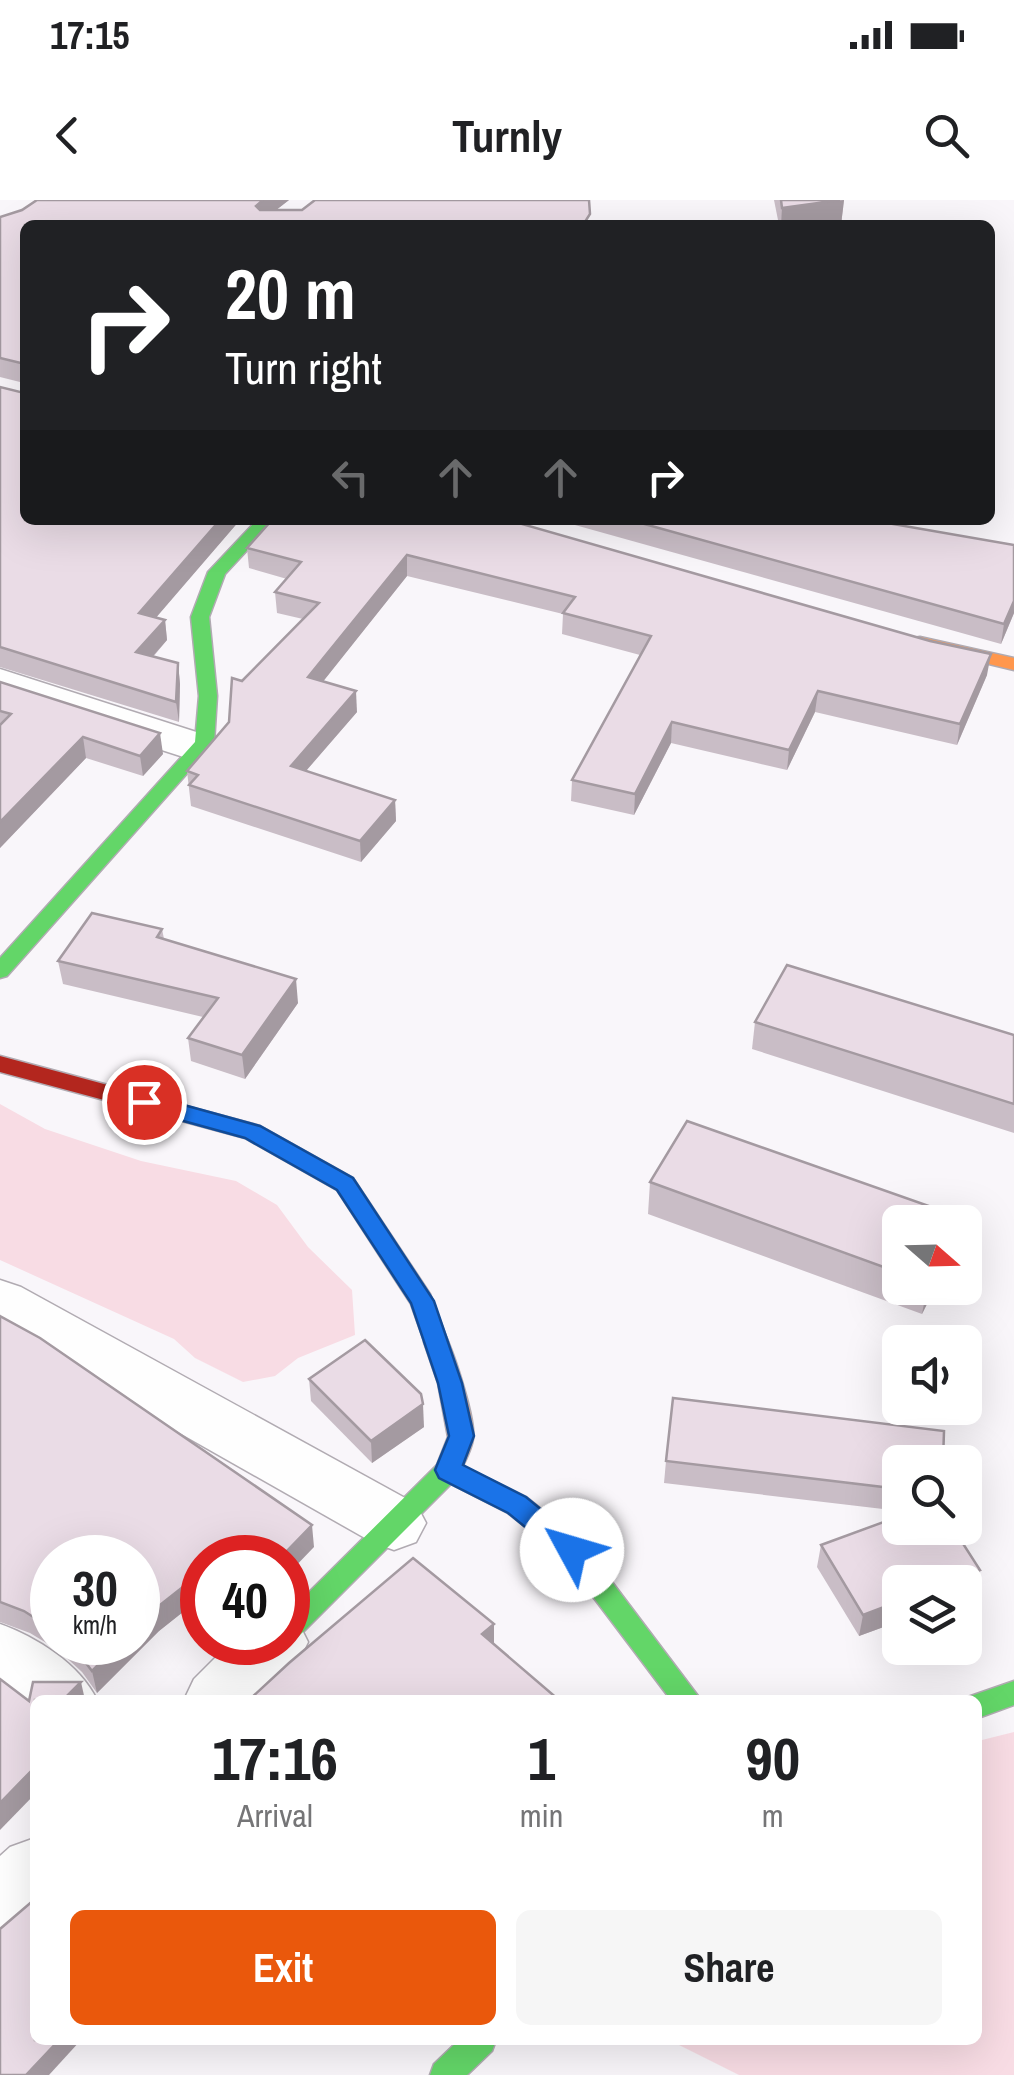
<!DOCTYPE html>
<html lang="en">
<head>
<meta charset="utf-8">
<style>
  :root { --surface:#fff; --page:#f6f6f6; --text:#202124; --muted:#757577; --accent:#ea580c }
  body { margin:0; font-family:"Archivo Narrow",sans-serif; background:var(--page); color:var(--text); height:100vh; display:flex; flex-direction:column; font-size:38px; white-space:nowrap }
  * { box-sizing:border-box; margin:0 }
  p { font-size:32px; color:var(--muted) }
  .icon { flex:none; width:55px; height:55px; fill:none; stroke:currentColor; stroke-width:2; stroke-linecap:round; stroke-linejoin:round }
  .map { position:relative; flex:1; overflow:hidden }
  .details { position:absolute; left:30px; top:1495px; width:952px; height:350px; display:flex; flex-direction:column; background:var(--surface); border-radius:15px; box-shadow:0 10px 40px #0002 }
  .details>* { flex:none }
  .guide { position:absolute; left:20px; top:20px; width:975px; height:305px; border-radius:15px; box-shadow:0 10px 40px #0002; background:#202124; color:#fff; overflow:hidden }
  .needle { width:65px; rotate:110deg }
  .controls { position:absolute; left:882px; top:1005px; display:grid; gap:20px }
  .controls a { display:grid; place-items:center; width:100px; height:100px; border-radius:15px; background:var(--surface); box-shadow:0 10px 40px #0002; font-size:50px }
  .speed { position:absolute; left:30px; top:1335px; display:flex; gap:20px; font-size:50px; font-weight:700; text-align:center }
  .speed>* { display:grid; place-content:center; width:130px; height:130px; border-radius:50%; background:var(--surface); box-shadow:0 10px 40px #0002; line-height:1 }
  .speed small { font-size:25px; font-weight:400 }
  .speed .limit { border:15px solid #d22; background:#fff; color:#111 }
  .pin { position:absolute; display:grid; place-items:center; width:85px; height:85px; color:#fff; margin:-42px; border:5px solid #fff; border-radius:50%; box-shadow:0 2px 10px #0007 }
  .me { position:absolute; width:110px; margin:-55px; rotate:309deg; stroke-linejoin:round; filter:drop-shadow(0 0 8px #0008) }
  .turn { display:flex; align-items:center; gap:35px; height:210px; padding:0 40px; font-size:45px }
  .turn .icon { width:130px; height:130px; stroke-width:2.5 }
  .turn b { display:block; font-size:70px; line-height:85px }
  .lanes { display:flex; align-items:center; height:95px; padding:0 40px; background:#0003; justify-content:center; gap:50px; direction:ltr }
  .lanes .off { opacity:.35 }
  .eta { display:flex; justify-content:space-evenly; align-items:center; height:170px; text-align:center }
  .eta b { font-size:60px; font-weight:700; line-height:70px }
  .action { display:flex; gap:20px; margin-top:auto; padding:20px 40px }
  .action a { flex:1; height:115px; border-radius:15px; background:var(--accent); color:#fff; font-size:40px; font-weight:700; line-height:115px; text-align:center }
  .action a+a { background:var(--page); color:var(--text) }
  .status { display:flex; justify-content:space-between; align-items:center; height:70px; padding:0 50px; background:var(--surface); direction:ltr }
  .status svg { height:28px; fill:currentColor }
  header { display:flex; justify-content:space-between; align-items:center; height:130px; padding:0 40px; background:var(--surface); font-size:45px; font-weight:700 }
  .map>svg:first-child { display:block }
  .green { fill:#f8dce4 }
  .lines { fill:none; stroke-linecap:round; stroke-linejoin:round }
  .street-casing { stroke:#b1abb2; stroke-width:3 }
  .fast-casing { stroke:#b1abb2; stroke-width:3 }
  .slow-casing { stroke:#b1abb2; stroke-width:3 }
  .jam-casing { stroke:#b1abb2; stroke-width:3 }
  .street { fill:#fefefe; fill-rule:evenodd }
  .fast { fill:#63d668; fill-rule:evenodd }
  .slow { fill:#ff974d; fill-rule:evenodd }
  .jam { fill:#b3261e; fill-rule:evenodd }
  .wall { fill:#c9bdc6; fill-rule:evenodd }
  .shaded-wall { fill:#a49aa1 }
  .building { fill:#eadce6; stroke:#a49aa1; stroke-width:2.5 }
  .route { fill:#1a73e8; stroke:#114b97; stroke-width:2.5 }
</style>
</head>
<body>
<div class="status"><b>17:15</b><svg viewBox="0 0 49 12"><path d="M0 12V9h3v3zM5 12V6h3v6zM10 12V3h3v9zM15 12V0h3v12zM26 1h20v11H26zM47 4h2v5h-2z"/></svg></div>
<header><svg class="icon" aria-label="back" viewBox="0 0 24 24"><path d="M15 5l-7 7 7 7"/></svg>Turnly<svg class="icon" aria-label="search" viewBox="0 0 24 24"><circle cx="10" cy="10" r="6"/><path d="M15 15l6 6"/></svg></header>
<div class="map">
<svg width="1014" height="1875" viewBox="0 0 1014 1875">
  <rect width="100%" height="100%" fill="#f9f6fa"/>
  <!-- green -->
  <g class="green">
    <polygon points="0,904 45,929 141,961 236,981 277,1005 308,1047 352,1090 355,1135 298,1158 275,1176 243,1182 195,1158 174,1139 0,1060"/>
    <polygon points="1014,1532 1014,1875 739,1875 669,1840 978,1840 978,1541"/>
  </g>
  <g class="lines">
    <defs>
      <g id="street">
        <polygon points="0,469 215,538 222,548 215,558 199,562 0,498"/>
        <polygon points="0,1080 21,1087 416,1304 426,1323 416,1342 394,1350 372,1342 0,1131"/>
        <polygon points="288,1418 298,1422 308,1442 298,1462 262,1500 184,1500 194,1479 231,1442 288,1442"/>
        <path d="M0,1424C36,1437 80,1464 97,1500H35V1518L0,1491Z"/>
        <polygon points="35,1638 35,1718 25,1727 0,1737 0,1656 10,1647"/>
      </g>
      <g id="fast">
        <polygon points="257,320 275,320 225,374 209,417 217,496 214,543 7,776 0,778 0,758 195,542 199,496 191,417 208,372"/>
        <polygon points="448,1259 526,1297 581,1341 701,1500 671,1500 563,1357 508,1313 451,1284 297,1438 288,1442 288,1413 439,1263"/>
        <polygon points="1014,1481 1014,1505 978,1518 978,1500 967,1500 968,1497"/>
        <polygon points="459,1840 496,1840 492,1851 467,1875 430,1875 434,1864"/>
      </g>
      <g id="slow">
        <polygon points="920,437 1014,458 1014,470 914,446 914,438"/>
        <path d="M436,1132L445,1135C454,1154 476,1219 473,1239C471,1251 463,1266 457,1277L448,1281L439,1277L435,1270L448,1237L438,1183L424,1142L427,1135Z"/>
      </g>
      <polygon id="jam" points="0,856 260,926 353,978 430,1094 448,1142 445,1149 427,1149 411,1104 337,990 245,938 0,872"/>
    </defs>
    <!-- street casing -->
    <use href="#street" class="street-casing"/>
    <!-- fast casing -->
    <use href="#fast" class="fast-casing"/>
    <!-- slow casing -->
    <use href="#slow" class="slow-casing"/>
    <!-- jam casing -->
    <use href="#jam" class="jam-casing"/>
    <!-- street -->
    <use href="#street" class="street"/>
    <!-- fast -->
    <use href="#fast" class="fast"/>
    <!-- slow -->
    <use href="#slow" class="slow"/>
    <!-- jam -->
    <use href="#jam" class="jam"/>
  </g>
  <!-- wall -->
  <g class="wall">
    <polygon points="37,0 289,0 276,10 589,0 25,25 240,320 156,417 165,420 167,440 153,457 178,463 180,484 179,522 0,467 0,187 24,193 24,183 0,177 0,17 22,10"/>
    <polygon points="774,0 844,0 841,25 779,25"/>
    <polygon points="272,320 987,475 957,545 815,512 787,570 671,543 634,615 571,601 572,580 640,455 562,434 563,414 407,376 323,481 357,512 306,571 395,600 396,621 361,662 191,606 187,571 229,522 242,481 303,419 277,413 275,392 287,379 249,368 247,348"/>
    <polygon points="557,320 870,320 1014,345 1014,413 1001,444"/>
    <polygon points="0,482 163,554 143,576 86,558 0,648"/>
    <polygon points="162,729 164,739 298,803 245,879 191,861 188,838 203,817 63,784 58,761"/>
    <polygon points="755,822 1014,835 1014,933 752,849"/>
    <polygon points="650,982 900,1022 900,1088 935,1088 922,1114 648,1014"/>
    <path d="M0,1116L314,1347L202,1358V1418L188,1408L159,1431L97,1493L82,1472L58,1450L30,1433L0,1422ZM52,1358L138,1442H52Z"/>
    <polygon points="309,1179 424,1227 372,1263 311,1201"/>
    <polygon points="666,1261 900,1262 900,1311 664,1283"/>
    <polygon points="821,1345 980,1370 975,1392 900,1382 900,1421 859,1436 817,1367"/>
  </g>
  <!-- shaded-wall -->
  <g class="shaded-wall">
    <polygon points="263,0 289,0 257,25 256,6"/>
    <polygon points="844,0 841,25 781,25 782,8"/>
    <polygon points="220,320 240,320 142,434 139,413"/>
    <polygon points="407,355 407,376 310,498 308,477"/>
    <polygon points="1014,401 1014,413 1001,444 1004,424"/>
    <polygon points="165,420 167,440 138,473 136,452"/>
    <polygon points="991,454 987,475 957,545 960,524"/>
    <polygon points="178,463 180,484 179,522 176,502"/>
    <polygon points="356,491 357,512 292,587 291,566"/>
    <polygon points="818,491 815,512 787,570 789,550"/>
    <polygon points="672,522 671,543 634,615 635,594"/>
    <polygon points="160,533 163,554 143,576 140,556"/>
    <polygon points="83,537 86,558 0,648 0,622"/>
    <polygon points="395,600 396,621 361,662 360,641"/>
    <polygon points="296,779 298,803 245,879 242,855"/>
    <polygon points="927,1088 935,1088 922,1114"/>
    <polygon points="423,1204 424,1227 372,1263 371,1241"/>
    <polygon points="312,1325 314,1347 288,1374 288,1358 280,1358"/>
    <polygon points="980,1370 975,1392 965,1396 965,1382 948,1382"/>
    <polygon points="184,1386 188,1408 159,1431 97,1493 92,1471 121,1442 138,1442 138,1426 155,1409"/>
    <polygon points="900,1401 900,1421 859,1436 863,1415"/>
    <polygon points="494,1424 494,1444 482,1434"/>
    <polygon points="81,1482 85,1500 63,1500"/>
    <polygon points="35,1567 35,1594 0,1630 0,1603"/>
    <polygon points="59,1840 81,1840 49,1875 26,1875"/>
  </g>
  <!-- building -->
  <g class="building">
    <polygon points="37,0 263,0 256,6 260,10 302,10 315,0 589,0 590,14 583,25 25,25 25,320 220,320 139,413 165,420 136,452 178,463 176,502 0,447 0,187 24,193 25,164 0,158 0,17 22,10"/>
    <polygon points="781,0 840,0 782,8"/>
    <polygon points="272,320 508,320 930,441 991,454 960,524 818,491 789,550 672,522 635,594 572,580 651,436 563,413 575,397 407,355 308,477 356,491 291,566 395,600 360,641 189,585 198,575 187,571 229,522 232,478 242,481 319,403 275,392 301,362 247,348"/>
    <polygon points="630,320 870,320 1014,345 1014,401 1004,424"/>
    <polygon points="0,482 160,533 140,556 83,537 0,622 0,525 11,514 0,511"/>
    <polygon points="92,713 162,729 157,737 296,779 242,855 188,838 218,798 58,761"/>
    <polygon points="787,765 1014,835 1014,904 755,822"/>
    <polygon points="687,921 960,1017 958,1022 900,1022 900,1073 650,982"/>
    <polygon points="0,1116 40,1138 312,1325 280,1358 202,1358 202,1399 184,1386 155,1409 138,1426 138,1358 52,1358 52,1429 24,1411 0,1402"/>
    <polygon points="365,1140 421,1194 423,1204 371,1241 309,1179"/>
    <polygon points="673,1198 944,1231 943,1262 900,1262 900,1289 666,1261"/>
    <polygon points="900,1316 900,1328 953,1328 980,1370 948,1382 900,1382 900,1401 863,1415 821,1345"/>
    <polygon points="413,1358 494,1424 482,1434 559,1500 249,1500 289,1463"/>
    <polygon points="68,1442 121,1442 92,1471 77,1451"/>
    <polygon points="0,1479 29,1501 33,1482 81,1482 63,1500 35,1500 35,1567 0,1603"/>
    <polygon points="35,1699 35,1840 59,1840 26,1875 0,1875 0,1729"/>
  </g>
  <!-- route -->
  <polygon class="route" points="144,894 260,926 353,978 434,1101 462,1183 474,1236 463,1265 526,1297 581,1342 585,1350 581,1357 572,1361 562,1357 508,1313 439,1278 435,1270 449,1236 438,1183 411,1103 337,990 245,938 136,908 133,902"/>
</svg>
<div class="controls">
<a><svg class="needle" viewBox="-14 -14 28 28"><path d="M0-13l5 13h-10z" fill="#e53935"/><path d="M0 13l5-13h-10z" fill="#757577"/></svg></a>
<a><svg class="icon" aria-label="sound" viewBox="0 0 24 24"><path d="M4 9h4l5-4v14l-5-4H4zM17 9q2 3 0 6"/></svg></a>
<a><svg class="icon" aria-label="search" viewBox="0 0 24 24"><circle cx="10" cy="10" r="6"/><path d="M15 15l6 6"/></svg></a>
<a><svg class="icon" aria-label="layers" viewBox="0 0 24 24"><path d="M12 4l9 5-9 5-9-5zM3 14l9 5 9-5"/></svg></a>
</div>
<div class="speed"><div>30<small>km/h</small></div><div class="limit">40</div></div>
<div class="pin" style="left:144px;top:902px;background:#d93025"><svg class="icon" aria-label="arrive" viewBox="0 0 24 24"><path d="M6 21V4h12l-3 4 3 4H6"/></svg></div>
<svg class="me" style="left:572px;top:1350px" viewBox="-20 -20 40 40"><circle r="19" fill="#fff"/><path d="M0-13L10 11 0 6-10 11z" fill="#1a73e8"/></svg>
<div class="guide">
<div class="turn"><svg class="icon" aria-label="right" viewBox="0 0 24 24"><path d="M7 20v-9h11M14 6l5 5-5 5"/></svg><div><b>20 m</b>Turn right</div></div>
<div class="lanes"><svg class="icon off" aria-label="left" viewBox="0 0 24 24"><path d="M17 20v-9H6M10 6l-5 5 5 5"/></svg><svg class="icon off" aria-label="ahead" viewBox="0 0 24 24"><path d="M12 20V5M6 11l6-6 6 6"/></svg><svg class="icon off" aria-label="ahead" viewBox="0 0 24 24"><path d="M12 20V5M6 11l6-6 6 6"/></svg><svg class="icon" aria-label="right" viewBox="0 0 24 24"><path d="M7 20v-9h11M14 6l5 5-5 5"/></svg></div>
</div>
<section class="details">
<div class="eta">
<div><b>17:16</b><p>Arrival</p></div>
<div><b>1</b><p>min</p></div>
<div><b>90</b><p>m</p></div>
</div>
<div class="action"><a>Exit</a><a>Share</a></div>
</section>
</div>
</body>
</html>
